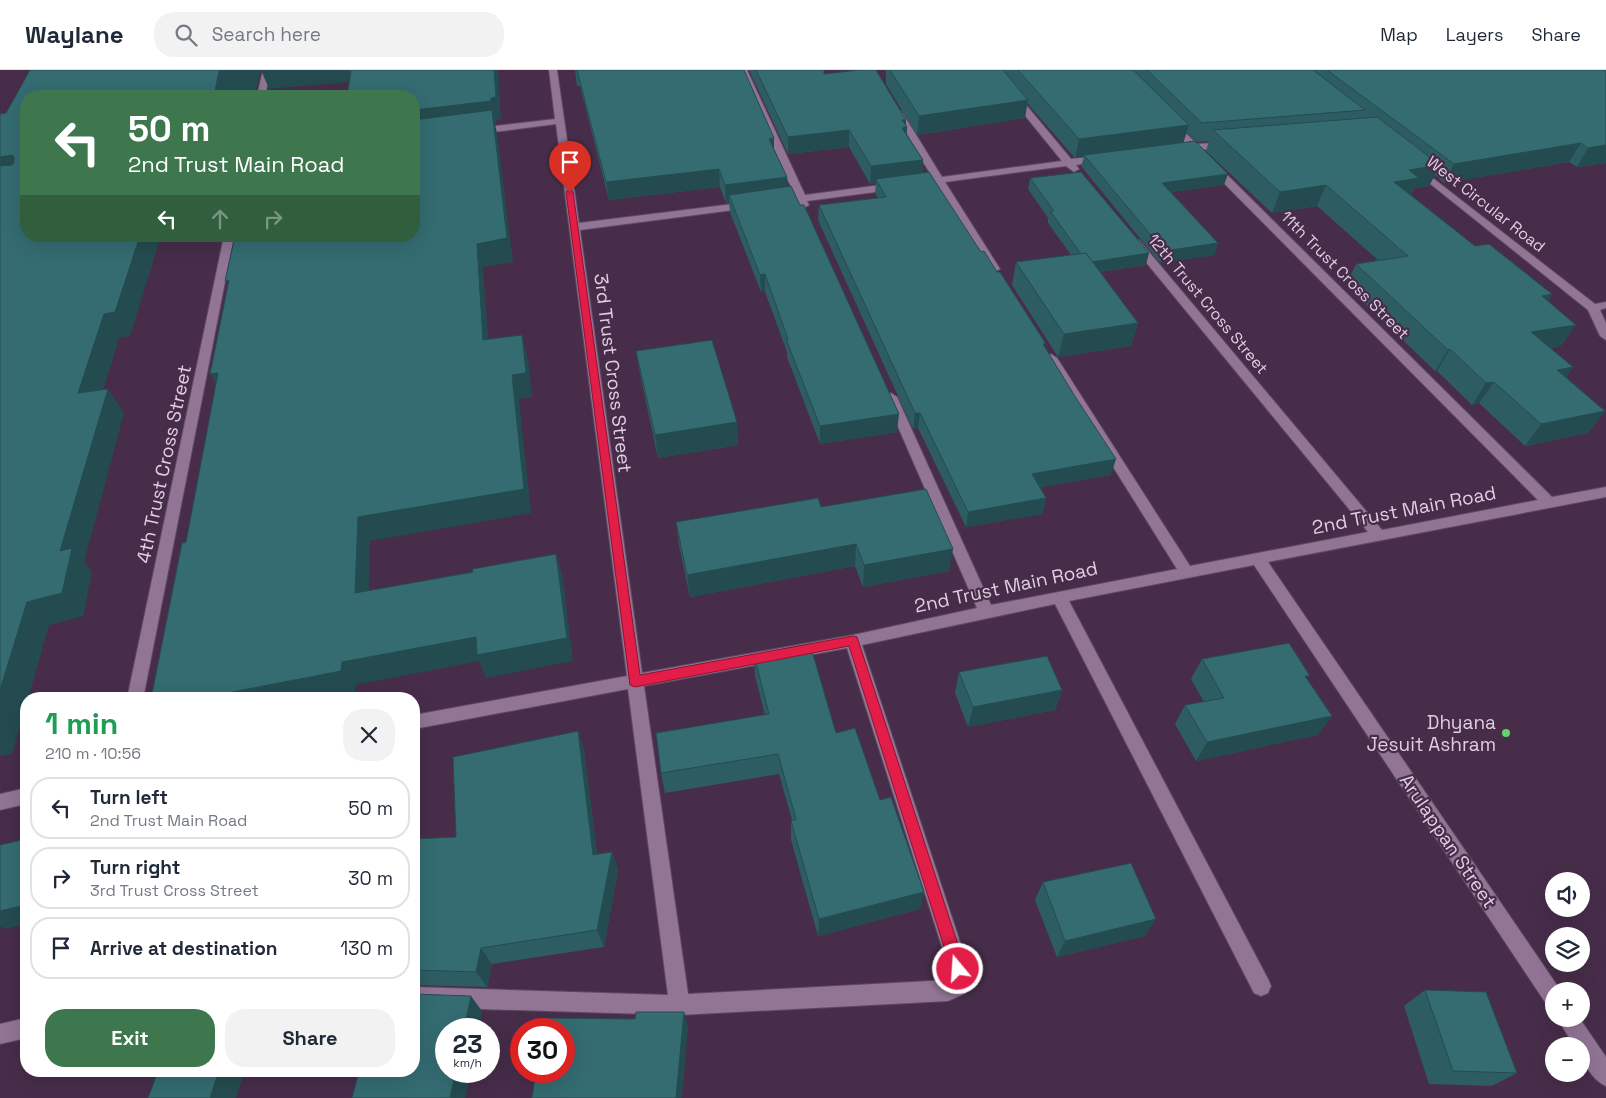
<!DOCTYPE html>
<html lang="en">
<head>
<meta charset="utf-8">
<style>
  :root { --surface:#fff; --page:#f2f2f3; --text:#1f2937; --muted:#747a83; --line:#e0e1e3; --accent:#3e764d }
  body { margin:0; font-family:"Space Grotesk",sans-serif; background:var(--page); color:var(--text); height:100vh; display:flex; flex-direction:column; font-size:19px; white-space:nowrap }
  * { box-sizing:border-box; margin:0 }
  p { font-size:16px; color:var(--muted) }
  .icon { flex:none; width:28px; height:28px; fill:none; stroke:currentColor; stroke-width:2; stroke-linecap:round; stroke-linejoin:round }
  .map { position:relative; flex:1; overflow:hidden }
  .details { position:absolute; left:20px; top:622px; width:400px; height:385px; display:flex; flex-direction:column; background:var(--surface); border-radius:20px; box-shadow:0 5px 20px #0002 }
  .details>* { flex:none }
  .hud { position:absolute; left:20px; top:20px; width:400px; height:152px; border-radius:20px; box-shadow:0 5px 20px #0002; background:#3e764d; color:#fff; overflow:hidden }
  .fabs { position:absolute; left:1545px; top:802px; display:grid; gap:10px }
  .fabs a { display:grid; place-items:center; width:45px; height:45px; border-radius:50%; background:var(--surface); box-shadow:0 5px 20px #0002; font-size:25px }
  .speed { position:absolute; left:435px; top:948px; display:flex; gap:10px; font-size:25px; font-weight:700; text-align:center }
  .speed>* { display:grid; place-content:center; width:65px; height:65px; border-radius:50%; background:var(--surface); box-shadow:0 5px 20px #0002; line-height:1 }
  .speed small { font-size:12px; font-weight:400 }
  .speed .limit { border:8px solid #d22; background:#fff; color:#111 }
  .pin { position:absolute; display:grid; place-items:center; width:42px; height:42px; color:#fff; margin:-51px -21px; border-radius:50% 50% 50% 0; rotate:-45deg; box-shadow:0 0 5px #0007 }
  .pin .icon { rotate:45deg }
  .me { position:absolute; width:55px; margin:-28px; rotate:342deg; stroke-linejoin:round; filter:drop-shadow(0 0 4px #0008) }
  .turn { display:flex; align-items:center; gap:18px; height:105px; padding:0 25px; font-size:22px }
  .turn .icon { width:65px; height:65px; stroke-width:2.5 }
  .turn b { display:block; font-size:35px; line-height:42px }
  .lanes { display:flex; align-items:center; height:48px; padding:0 25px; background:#0003; justify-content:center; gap:25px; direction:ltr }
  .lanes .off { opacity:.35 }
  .round { display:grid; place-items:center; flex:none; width:52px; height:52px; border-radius:20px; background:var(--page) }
  .headline { display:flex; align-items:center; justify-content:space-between; height:85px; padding:0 25px }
  h1 { font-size:30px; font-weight:700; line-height:38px; color:#1e9e55 }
  .primary-button { display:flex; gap:10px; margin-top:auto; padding:10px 25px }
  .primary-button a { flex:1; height:58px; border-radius:20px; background:var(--accent); color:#fff; font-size:20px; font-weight:700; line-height:58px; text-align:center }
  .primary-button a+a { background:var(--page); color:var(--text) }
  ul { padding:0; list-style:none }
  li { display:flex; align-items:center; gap:15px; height:62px; margin:0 10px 8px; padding:0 15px; border:2px solid var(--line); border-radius:20px }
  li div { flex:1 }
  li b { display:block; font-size:19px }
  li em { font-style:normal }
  header { display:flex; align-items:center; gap:30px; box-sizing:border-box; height:70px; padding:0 25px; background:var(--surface); border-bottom:1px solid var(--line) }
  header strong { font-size:24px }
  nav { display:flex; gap:28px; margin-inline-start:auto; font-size:18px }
  .search { width:350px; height:45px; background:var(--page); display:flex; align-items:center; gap:12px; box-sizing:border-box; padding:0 18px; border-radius:20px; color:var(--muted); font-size:19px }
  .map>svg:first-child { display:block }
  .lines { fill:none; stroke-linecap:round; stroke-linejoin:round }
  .street-casing { stroke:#5f4961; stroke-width:2 }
  .street { fill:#927595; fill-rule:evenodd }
  .wall { fill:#2d5d62 }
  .shaded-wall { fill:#244c50 }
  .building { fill:#346c72; stroke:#244c50 }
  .route { fill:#e11d48; stroke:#92132f }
  .poi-dot { fill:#65d467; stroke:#472d4a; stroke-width:2 }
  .labels { text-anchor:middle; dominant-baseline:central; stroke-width:4.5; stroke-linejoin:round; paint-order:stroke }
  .far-street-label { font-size:16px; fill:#dfcfe0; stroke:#472d4a }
  .street-label { font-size:19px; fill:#dfcfe0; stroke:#472d4a }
  .poi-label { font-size:19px; fill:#dfcfe0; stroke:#472d4a; text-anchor:end }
</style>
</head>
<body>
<header>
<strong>Waylane</strong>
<div class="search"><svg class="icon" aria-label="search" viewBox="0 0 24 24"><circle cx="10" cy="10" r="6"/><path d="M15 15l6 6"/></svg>Search here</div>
<nav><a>Map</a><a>Layers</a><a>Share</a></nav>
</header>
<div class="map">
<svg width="1606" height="1028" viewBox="0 0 1606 1028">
  <rect width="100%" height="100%" fill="#472d4a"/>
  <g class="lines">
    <defs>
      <g id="street">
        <polygon points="263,0 271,0 265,26 257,26"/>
        <path d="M549,0H557L579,153L749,132L754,135L749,138L580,160L642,603L853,565L977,538L885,327L891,323L897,327L991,535L1177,499L1045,288L1051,284L1057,288L1190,496L1368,462L1131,174L1130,172L1131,170H1139L1382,460L1538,430L1192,81H1178V77L1187,75L1165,53L1170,50L1173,51L1197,74L1230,72V76L1202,80L1552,427L1606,417V427L1268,492L1561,921H1554V938L1547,935L1254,495L1069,531L1268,909L1271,916L1268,923L1261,926L1254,923L1055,534L862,575L969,899V916L966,923L948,931L679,945L414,937V917L668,925L628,619L414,659V645L627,606L556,54L478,64L473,61L478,58L555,49ZM847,578L949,899V910L688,924L644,616Z"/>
        <polygon points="739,0 747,0 805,125 933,108 892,42 897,39 902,42 942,107 1062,91 988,0 997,0 1071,89 1103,85 1108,88 1103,91 1076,95 1079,99 1074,102 1066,96 945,112 1000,199 994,202 988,199 936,114 807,131 809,135 804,138 800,137 798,132 773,134 772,132 773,130 795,126"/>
        <polygon points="1416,95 1595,234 1606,232 1606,238 1600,240 1606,253 1606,270 1600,266 1588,240 1413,100 1413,96"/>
        <polygon points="224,166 234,166 143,629 127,629"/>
        <polygon points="26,718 26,734 0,740 0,724"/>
        <polygon points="26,948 26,968 0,974 0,954"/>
        <path d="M1558,949H1580L1606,987V1016C1592,1010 1581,991 1581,976H1574Z"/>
      </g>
    </defs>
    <!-- street casing -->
    <use href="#street" class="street-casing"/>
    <!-- street -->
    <use href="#street" class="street"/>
  </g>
  <!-- wall -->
  <g class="wall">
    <polygon points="575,0 744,0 774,80 787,107 787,117 897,362 820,374 787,287 787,282 765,222 761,222 730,142 729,132 726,133 720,117 609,130 580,16 577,16"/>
    <polygon points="749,0 824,0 824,4 906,55 907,64 923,90 922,103 981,182 1045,279 1111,405 1040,417 1046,428 1042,444 966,457 918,358 913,359 818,150 819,135 878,128 875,123 876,113 870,114 849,77 788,84"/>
    <polygon points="886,0 1606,0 1606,93 1577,97 1569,92 1444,113 1435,105 1429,116 1414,118 1411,125 1475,176 1552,224 1548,231 1561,276 1550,278 1573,297 1566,307 1605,341 1588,363 1525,376 1479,333 1472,335 1437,301 1435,301 1346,215 1356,194 1378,190 1317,136 1272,143 1206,81 1209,71 1197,72 1186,62 1183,72 1224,115 1171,122 1218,173 1214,185 1160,193 1081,96 1084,87 1075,88 1027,33 1025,48 917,65 886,14"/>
    <polygon points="1030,108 1146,195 1100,202 1138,253 1131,276 1058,287 1012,215 1016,192 1071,185 1048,153 1048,148 1028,119"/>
    <polygon points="636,281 737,352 738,375 658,388 640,304"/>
    <polygon points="821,437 949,501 863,517 855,496 690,527 679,475 676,452"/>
    <polygon points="754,585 836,663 880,730 924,822 920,839 818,866 791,770 791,751 792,750 779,704 665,723 661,703 765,645 755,606"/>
    <polygon points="1202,589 1307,609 1332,646 1317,665 1196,691 1175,654 1185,635 1204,632 1191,609"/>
    <polygon points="959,602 1062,620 1055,640 968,657 955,623"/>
    <polygon points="578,661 584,681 597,784 612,782 618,800 604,877 492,894 487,917 414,915 414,769 456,767"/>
    <polygon points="1043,812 1145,866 1057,887 1035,830"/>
    <polygon points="1425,920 1517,1003 1492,1016 1429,1014 1404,936"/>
  </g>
  <!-- shaded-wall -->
  <g class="shaded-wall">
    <polygon points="229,0 357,0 360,11 269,19 261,0 256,20 229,23 228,26 214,26 219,1"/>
    <polygon points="494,0 498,0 501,50 496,50 496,54 495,54 497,63 513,192 483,197 490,294 414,63 414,40"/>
    <polygon points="1028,30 1025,48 917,65 919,46"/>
    <polygon points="902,50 906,50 906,57 907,57 906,74 901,75"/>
    <polygon points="1189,55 1183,74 1084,85 1084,87 1075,88 1079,69"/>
    <polygon points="849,60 849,77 788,84 788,67"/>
    <polygon points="774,68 774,86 769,69"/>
    <polygon points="1581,73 1569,92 1444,113 1454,94"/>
    <polygon points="1606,75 1606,93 1577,97 1588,78"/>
    <polygon points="12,85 26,108 0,112 0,87"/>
    <polygon points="923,90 922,107 876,109 876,113 870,114 871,96"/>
    <polygon points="1440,95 1429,116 1414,118 1409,129 1394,112 1409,100"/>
    <polygon points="719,99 720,117 609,130 606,112"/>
    <polygon points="1228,104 1224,115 1158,124 1162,113"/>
    <polygon points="787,107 787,125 729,125 729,132 726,133 725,115"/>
    <polygon points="1326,115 1317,136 1272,143 1280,122"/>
    <polygon points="140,166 161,166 130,266 119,268 95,347 78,323 104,244"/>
    <polygon points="1218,173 1214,185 1160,193 1164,181"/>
    <polygon points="1149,183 1146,195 1084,204 1087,192"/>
    <polygon points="765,204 765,222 761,222 760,205"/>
    <polygon points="1552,224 1538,246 1542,226"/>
    <polygon points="1138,253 1131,276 1058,287 1064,264"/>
    <polygon points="1576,255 1561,276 1516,283 1531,262"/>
    <polygon points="522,265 528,289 532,327 519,329 531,443 370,471 368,546 355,523 358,447 512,305"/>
    <polygon points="1450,279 1437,301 1435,301 1448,280"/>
    <polygon points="1573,297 1557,318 1557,300"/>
    <polygon points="218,303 224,329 210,304"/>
    <polygon points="1494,312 1479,333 1472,335 1486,313"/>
    <polygon points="108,319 124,343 84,492 92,502 83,546 49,555 28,629 26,629 26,635 12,684 0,686 0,620 27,532 60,481"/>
    <polygon points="1605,341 1588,363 1525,376 1541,354"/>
    <polygon points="915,343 920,343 918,358 913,359"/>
    <polygon points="899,344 897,362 820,374 820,356"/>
    <polygon points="737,352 738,375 658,388 655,365"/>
    <polygon points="1116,389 1111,405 1028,419 1032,404"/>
    <polygon points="1046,428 1042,444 966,457 968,442"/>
    <polygon points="856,474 855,496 690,527 687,505"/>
    <polygon points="953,479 949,501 863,517 864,495"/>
    <polygon points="556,484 563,508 573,591 486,608 479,591 355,615 355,624 329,629 197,629 342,592"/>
    <polygon points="1062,620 1055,640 968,657 973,637"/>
    <polygon points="1332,646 1317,665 1196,691 1207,672"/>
    <polygon points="578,661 584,681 600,803 593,785"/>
    <polygon points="612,782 618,800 604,877 597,860"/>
    <polygon points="924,822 920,839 818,866 819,849"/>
    <polygon points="26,835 26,854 5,859 0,856 0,841"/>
    <polygon points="1156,849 1145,866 1057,887 1065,871"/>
    <polygon points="481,878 492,894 487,917 476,902"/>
    <polygon points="471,926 482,941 479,959 464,959"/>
    <polygon points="684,942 688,957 682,1028 676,1028"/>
    <polygon points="219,1001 245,1001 236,1028 210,1028"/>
    <polygon points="456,1001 471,1001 465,1028 450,1028"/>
  </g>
  <!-- building -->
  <g class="building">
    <polygon points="30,0 229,0 219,1 214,26 26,26 26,166 140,166 115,242 104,244 78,323 108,319 60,481 72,478 62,523 27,532 0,620 0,96 12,95 14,93 14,87 12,85 0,87 0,44 6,43"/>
    <polygon points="351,0 494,0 496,27 491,28 491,31 414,40 414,26 347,26"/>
    <polygon points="577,0 744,0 774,68 769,69 787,107 725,115 719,99 606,112"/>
    <polygon points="756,0 824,0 824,4 858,0 876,0 906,50 902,50 907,57 902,58 923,90 871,96 849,60 788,67"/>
    <polygon points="890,0 1003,0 1028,30 919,46"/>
    <polygon points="1018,0 1133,0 1189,55 1079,69"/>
    <polygon points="1147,0 1313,0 1365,40 1202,53"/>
    <polygon points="1327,0 1606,0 1606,75 1588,78 1581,73 1454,94"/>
    <polygon points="492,40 507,168 477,174 483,270 522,265 526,303 512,305 524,419 358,447 355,523 473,502 472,499 556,484 567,568 477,585 476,567 342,592 341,601 197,629 151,629 182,473 186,472 218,303 210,304 229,210 225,211 235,166 414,166 414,50"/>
    <polygon points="1377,47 1440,95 1409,100 1419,108 1394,112 1475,176 1489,174 1552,224 1542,226 1576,255 1531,262 1573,297 1557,300 1605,341 1541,354 1494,312 1486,313 1450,279 1448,280 1356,194 1408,186 1326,115 1280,122 1213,60"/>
    <polygon points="1195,71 1228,104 1162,113 1218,173 1164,181 1084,85"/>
    <polygon points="929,102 981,182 984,181 997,202 1000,202 1046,274 1043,274 1076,328 1116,389 1032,404 1046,428 968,442 920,343 915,343 819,135 886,127 876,109"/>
    <polygon points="1081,102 1149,183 1092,192 1086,183 1081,184 1050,141 1054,141 1030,108"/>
    <polygon points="791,116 800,135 804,135 899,344 820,356 786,269 788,269 765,204 760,205 729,125"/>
    <polygon points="1086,183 1138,253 1064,264 1016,192"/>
    <polygon points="712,270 737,352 655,365 636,281"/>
    <polygon points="926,419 953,479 864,495 856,474 687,505 676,452 818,428 821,437"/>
    <polygon points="1289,573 1310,606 1305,606 1332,646 1207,672 1185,635 1224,628 1202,589"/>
    <polygon points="810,574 836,663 855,658 880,730 891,727 924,822 819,849 791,751 796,749 778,684 661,703 656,663 769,644 754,585"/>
    <polygon points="1047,586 1062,620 973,637 959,602"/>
    <polygon points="578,661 593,785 612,782 597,860 481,878 476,902 414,900 414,769 456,767 453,687"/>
    <polygon points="26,769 26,835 0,841 0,775"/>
    <polygon points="1131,793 1156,849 1065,871 1043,812"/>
    <polygon points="1425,920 1486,922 1517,1003 1453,1001"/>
    <polygon points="414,924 471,926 464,959 446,959 446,1001 456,1001 450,1028 352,1028 359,1001 414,1001"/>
    <polygon points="636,942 684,942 676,1028 532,1028 536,1001 564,1001 564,959 544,959 545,948 635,949"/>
    <polygon points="158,1001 219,1001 210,1028 148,1028"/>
  </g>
  <!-- route -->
  <polygon class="route" points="570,119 573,122 640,605 853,566 857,567 966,899 964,905 958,907 953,905 951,899 849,576 635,617 630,615 566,122"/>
  <!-- markers -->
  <circle class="poi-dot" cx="1506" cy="663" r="5"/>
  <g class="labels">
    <!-- far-street labels -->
    <g class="far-street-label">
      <text transform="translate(1486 134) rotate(38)">West Circular Road</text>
      <text transform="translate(1345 205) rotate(45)">11th Trust Cross Street</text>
      <text transform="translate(1208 234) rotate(50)">12th Trust Cross Street</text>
    </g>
    <!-- street labels -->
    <g class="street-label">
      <text transform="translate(613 303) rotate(83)">3rd Trust Cross Street</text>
      <text transform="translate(164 394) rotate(-78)">4th Trust Cross Street</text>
      <text transform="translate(1404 440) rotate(-11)">2nd Trust Main Road</text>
      <text transform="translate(1006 517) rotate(-12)">2nd Trust Main Road</text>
      <text transform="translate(1448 771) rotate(56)">Arulappan Street</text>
    </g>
    <!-- poi labels -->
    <g class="poi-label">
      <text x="1496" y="652">Dhyana<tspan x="1496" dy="22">Jesuit Ashram</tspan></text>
    </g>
  </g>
</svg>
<div class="fabs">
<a><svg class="icon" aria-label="sound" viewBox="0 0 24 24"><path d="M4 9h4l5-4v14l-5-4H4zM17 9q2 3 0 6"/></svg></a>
<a><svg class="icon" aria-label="layers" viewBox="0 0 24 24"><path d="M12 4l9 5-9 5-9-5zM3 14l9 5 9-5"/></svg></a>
<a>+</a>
<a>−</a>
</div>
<div class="speed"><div>23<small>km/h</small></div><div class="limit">30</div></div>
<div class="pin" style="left:570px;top:122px;background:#d93025"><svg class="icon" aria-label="arrive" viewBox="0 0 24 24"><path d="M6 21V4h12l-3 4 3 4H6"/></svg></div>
<svg class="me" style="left:958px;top:899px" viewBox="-20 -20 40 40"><circle r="17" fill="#e11d48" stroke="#fff" stroke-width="3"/><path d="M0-11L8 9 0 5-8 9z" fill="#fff"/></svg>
<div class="hud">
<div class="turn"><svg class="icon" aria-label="left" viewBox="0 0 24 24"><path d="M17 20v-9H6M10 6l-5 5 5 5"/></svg><div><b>50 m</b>2nd Trust Main Road</div></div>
<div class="lanes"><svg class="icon" aria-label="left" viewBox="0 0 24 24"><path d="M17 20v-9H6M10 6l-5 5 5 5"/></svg><svg class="icon off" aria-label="ahead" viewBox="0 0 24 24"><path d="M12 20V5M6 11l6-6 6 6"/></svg><svg class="icon off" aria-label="right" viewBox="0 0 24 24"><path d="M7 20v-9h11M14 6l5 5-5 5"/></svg></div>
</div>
<section class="details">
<div class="headline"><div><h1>1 min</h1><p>210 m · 10:56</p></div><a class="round"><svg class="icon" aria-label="close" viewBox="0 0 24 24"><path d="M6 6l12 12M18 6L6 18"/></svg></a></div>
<ul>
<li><svg class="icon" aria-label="left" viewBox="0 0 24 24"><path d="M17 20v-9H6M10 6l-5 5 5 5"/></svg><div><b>Turn left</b><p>2nd Trust Main Road</p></div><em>50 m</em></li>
<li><svg class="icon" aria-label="right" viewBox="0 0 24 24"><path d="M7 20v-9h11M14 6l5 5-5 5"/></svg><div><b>Turn right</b><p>3rd Trust Cross Street</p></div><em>30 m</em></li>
<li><svg class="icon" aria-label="arrive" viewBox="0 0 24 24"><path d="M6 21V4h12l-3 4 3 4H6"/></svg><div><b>Arrive at destination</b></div><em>130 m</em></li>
</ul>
<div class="primary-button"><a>Exit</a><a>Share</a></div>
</section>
</div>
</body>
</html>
